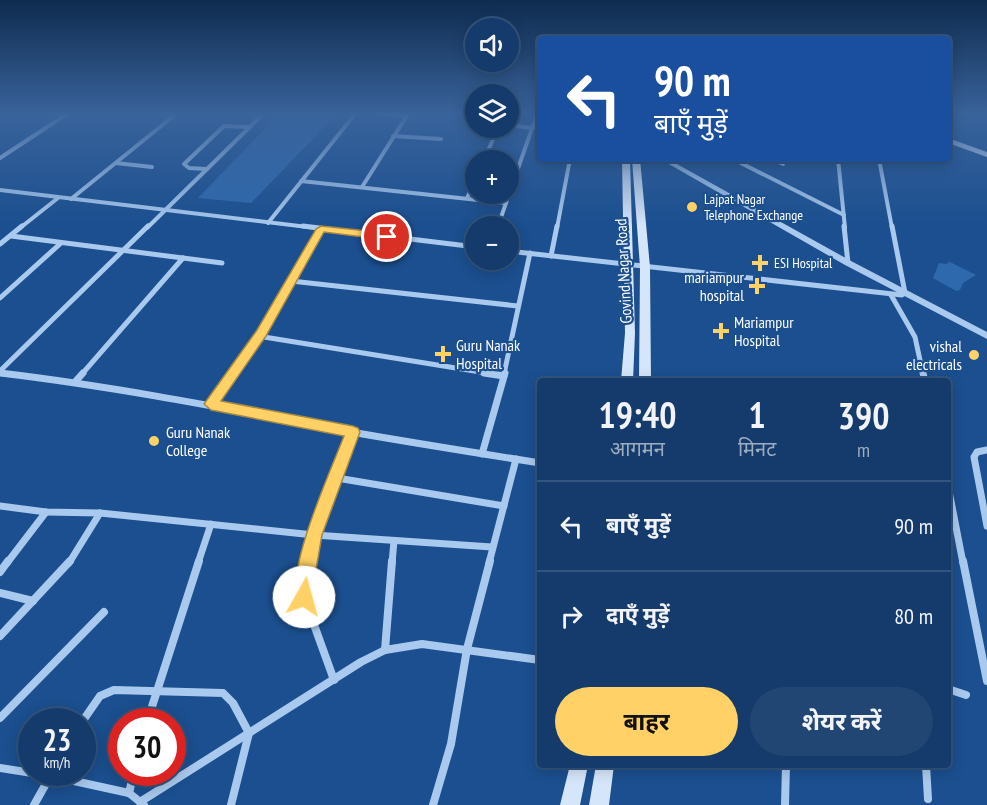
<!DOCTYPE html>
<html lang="hi">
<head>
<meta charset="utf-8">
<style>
  :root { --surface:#143b6b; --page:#214673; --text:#f1f3f6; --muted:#9dadc1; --line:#33557e; --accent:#ffd166 }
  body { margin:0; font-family:"PT Sans Narrow","Noto Sans Devanagari",sans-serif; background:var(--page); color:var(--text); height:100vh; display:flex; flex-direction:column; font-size:22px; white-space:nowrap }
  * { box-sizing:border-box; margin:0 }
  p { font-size:20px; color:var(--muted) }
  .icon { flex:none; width:33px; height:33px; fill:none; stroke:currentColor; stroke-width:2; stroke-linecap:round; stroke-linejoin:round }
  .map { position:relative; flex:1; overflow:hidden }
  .sheet { position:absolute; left:537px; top:378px; width:414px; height:390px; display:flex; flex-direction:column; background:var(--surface); border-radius:6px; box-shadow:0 3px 15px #0003,0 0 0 2px var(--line) }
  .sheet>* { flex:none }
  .hud { position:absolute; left:537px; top:36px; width:414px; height:126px; border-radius:6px; box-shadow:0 3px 15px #0003,0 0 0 2px var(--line); background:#1a4fa0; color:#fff; overflow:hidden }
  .fabs { position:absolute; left:465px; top:18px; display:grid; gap:12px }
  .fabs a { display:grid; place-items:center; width:54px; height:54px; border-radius:50%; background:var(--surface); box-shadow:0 3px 15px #0003,0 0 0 2px var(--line); font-size:30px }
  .speed { position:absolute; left:18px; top:708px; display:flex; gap:12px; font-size:30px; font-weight:700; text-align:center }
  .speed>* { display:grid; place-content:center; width:78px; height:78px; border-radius:50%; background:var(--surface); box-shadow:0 3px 15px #0003,0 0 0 2px var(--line); line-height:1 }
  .speed small { font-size:15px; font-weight:400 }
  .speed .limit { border:9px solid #d22; background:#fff; color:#111 }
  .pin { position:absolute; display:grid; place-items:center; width:51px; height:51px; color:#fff; margin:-26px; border:3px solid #fff; border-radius:50%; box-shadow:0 2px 6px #0007 }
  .me { position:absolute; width:66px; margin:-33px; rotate:7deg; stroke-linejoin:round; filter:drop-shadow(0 0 4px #0008) }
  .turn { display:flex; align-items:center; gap:21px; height:126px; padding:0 18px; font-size:27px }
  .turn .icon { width:78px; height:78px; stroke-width:2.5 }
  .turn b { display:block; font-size:42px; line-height:51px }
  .eta { display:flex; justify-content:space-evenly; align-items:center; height:102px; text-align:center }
  .eta b { font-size:36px; font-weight:700; line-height:42px }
  .primary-button { display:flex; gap:12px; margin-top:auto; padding:12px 18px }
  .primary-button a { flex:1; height:69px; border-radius:36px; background:var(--accent); color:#111; font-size:24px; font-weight:700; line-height:69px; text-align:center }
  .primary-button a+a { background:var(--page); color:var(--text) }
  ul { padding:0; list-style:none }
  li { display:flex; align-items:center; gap:18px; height:90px; padding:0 18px; border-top:2px solid var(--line) }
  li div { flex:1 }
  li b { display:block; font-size:22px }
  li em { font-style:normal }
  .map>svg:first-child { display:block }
  .green { fill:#2e69ad }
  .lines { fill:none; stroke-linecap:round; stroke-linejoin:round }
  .minor-far3 { stroke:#a9c9ee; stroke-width:4 }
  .minor-far2 { stroke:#a9c9ee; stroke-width:5 }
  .minor-far1 { stroke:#a9c9ee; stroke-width:7 }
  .minor { stroke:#a9c9ee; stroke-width:8 }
  .tertiary { fill:#a9c9ee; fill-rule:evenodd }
  .secondary { fill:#d6e6fa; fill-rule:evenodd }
  .route { fill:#ffd166; stroke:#a68842; stroke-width:1.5 }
  .poi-dot { fill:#ffd166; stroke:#1b4f8f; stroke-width:2 }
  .labels { text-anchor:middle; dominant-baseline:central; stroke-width:4.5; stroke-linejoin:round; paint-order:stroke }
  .far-poi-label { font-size:14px; fill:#fff; stroke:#1b4f8f; text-anchor:start }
  .street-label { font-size:16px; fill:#fff; stroke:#1b4f8f }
  .poi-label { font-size:16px; fill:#fff; stroke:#1b4f8f; text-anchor:start }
</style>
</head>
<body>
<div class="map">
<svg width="987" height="805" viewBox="0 0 987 805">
  <rect width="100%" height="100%" fill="#1b4f8f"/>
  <!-- green -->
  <g class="green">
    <polygon points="279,114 337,114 251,203 198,198"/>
    <polygon points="950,262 976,275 963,283 960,290 956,291 933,278 939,263 946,264"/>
  </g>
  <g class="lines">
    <!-- minor-far3 -->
    <g class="minor-far3">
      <polyline points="382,114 406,116"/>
      <polyline points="508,125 533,128"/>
      <polyline points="393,136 441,139"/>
      <polyline points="0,158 67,114"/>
      <polyline points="733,159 844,215"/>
      <polyline points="773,159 783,164"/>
      <polyline points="838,159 845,228"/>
      <polyline points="879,159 892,228"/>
      <polyline points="484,160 498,128"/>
      <polyline points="116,163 152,167"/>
      <polyline points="207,169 189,168 184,164 224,126 249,127"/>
      <polyline points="301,181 506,203"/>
      <polyline points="362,187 408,114"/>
      <polyline points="0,190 316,228"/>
      <polyline points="467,198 476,179"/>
      <polyline points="71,199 176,114"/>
      <polyline points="268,223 355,114"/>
      <polyline points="498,226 537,114"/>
      <polyline points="20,228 58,198"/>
      <polyline points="147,228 263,114"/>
      <polyline points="557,228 570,159"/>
    </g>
    <!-- minor-far2 -->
    <g class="minor-far2">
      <polyline points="303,226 476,247"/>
      <polyline points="844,226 848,263"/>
      <polyline points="321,229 263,329 264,337 493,374"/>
      <polyline points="11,236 222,263"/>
      <polyline points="0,244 22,226"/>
      <polyline points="508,251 902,295 905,293 892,226"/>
      <polyline points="551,256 557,226"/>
      <polyline points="291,281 518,306"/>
      <polyline points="891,295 915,337 923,374"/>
      <polyline points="0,298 61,243"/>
      <polyline points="0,371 148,226"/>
      <polyline points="0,373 10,374"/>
      <polyline points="82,374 183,258"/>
      <polyline points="232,374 262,333"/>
      <polyline points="504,374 530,253"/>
    </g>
    <!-- minor-far1 -->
    <g class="minor-far1">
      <path d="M0,373C118,387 234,410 351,432C414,443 477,453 540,463"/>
      <polyline points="484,373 504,376"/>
      <polyline points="923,373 925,381"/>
      <polyline points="75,382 83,373"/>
      <polyline points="211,404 233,373"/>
      <polyline points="987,450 977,452 974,457 987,526"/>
      <polyline points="482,454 505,373"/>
      <polyline points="337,478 504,506"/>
      <polyline points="948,486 963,563"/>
      <polyline points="0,506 46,512 100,513 314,535 492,547"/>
      <polyline points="7,563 46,512"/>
      <polyline points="69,563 100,513"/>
      <polyline points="198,563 211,524"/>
      <polyline points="308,563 322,513 353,432"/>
      <polyline points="392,563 394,541"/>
      <polyline points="489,563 516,459"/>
    </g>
    <!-- minor -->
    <g class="minor">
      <polyline points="308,561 304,597 334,680"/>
      <polyline points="963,561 987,681"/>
      <polyline points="0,572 8,561"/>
      <polyline points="0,593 33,601"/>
      <polyline points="0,636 70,561"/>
      <polyline points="385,650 392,561"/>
      <polyline points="948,689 966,695"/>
      <polyline points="0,718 104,612"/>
      <polyline points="82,722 100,696 114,690 223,693 233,703 249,733 231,805"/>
      <polyline points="147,722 199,561"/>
      <polyline points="926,765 928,799"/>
      <polyline points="0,768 51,776 129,793 144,805"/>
      <polyline points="129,793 134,772"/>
      <polyline points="140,802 361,662 385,650 422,644 540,660"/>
      <polyline points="34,805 52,773"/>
      <polyline points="433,805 451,744 467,649 490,561"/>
      <polyline points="785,805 786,765"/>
    </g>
    <!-- tertiary -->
    <polygon class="tertiary" points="660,159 668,159 851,261 987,332 987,339 845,265"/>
    <!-- secondary -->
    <g class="secondary">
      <polygon points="948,138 987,152 987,157 948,143"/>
      <polygon points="622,159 630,159 635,333 633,381 621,381 625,333"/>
      <polygon points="632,159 640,159 650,267 651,381 639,381 640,267"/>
      <polygon points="570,765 588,765 580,805 560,805"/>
      <polygon points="596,765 614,765 609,805 589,805"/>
    </g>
  </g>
  <!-- sky -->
  <linearGradient id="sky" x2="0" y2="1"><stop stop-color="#0f2b4f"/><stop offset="0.5" stop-color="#39639b"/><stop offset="1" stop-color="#39639b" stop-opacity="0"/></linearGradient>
  <rect width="987" height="226" fill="url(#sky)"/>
  <!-- route -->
  <path class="route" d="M321,226L387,233L393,237L387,240L324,232L266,336L221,401L353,426L358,428L360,432L322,535L310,604L304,606L298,604C284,572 331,470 344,436L211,410L204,404L257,330L316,229Z"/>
  <!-- markers -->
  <g class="poi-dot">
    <circle cx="692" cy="207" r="6"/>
    <path d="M757 254h6v6h6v6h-6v6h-6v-6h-6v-6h6z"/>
    <path d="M754 277h6v6h6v6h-6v6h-6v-6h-6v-6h6z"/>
    <path d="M718 322h6v6h6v6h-6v6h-6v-6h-6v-6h6z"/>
    <path d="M440 345h6v6h6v6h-6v6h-6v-6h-6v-6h6z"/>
    <circle cx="974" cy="355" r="6"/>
    <circle cx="154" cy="441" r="6"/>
  </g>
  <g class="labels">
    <!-- far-poi labels -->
    <g class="far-poi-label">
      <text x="704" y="199">Lajpat Nagar<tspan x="704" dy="16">Telephone Exchange</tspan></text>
      <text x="774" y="263">ESI Hospital</text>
    </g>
    <!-- street labels -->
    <g class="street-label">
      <text transform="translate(623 271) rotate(-93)">Govind Nagar Road</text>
    </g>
    <!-- poi labels -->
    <g class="poi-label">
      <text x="744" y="277" text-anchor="end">mariampur<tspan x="744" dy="18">hospital</tspan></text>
      <text x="734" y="322">Mariampur<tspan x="734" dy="18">Hospital</tspan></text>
      <text x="456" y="345">Guru Nanak<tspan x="456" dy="18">Hospital</tspan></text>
      <text x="962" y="346" text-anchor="end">vishal<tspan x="962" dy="18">electricals</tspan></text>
      <text x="166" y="432">Guru Nanak<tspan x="166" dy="18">College</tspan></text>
    </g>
  </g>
</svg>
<div class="fabs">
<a><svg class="icon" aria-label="sound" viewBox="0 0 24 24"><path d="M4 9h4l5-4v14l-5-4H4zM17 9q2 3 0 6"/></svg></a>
<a><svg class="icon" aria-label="layers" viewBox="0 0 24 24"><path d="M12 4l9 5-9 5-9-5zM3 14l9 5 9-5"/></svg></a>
<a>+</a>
<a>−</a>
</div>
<div class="speed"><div>23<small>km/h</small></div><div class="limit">30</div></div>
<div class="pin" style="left:387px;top:237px;background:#d93025"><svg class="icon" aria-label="arrive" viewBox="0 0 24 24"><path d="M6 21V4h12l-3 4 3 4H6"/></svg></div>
<svg class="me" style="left:304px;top:597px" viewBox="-20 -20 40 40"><circle r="19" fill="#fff"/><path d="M0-13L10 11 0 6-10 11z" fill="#ffd166"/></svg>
<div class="hud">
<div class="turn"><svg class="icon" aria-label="left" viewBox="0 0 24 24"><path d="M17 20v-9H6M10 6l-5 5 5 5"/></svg><div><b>90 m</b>बाएँ मुड़ें</div></div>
</div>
<section class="sheet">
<div class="eta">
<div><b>19:40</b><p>आगमन</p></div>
<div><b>1</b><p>मिनट</p></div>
<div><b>390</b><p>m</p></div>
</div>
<ul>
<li><svg class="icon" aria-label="left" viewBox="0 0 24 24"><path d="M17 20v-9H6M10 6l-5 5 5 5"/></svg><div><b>बाएँ मुड़ें</b></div><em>90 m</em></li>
<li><svg class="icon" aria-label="right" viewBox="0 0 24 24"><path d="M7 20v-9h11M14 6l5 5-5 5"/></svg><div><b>दाएँ मुड़ें</b></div><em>80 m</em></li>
</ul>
<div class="primary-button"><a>बाहर</a><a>शेयर करें</a></div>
</section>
</div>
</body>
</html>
